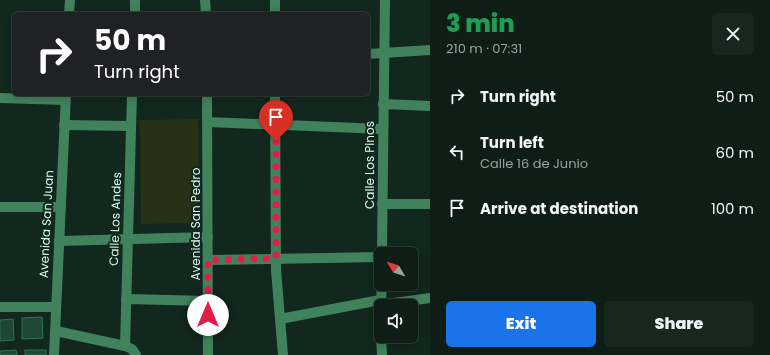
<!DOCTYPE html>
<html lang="en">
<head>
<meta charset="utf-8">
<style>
  :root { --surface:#0e1d16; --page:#17261f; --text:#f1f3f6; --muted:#9ba2a1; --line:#2e3b35; --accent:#1a73e8 }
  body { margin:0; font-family:Poppins,sans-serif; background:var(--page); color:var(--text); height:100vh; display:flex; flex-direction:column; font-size:15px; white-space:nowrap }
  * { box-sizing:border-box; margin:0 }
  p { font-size:13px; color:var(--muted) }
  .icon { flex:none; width:22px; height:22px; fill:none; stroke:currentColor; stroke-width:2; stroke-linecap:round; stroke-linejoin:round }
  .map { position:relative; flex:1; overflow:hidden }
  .sheet { display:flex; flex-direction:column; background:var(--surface); width:340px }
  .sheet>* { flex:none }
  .hud { position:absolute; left:12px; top:12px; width:358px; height:84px; border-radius:6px; box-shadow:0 2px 10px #0003,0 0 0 1px var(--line); background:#202124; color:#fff; overflow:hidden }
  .needle { width:26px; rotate:309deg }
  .fabs { position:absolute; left:374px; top:247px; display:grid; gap:8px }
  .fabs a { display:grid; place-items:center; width:44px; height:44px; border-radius:6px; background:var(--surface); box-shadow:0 2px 10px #0003,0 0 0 1px var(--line); font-size:20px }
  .pin { position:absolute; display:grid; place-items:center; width:34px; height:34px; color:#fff; margin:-41px -17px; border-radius:50% 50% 50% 0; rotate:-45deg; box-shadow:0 0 4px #0007 }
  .pin .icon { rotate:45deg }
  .me { position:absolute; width:44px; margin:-22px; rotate:0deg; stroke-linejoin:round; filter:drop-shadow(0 0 3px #0008) }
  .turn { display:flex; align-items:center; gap:14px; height:84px; padding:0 16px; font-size:18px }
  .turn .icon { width:52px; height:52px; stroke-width:2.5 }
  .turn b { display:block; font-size:28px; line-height:34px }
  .round { display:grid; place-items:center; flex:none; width:42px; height:42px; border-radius:6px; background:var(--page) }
  .summary { display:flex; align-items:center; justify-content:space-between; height:68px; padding:0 16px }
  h1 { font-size:24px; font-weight:800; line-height:30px; color:#1e9e55 }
  .cta { display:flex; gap:8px; margin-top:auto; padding:8px 16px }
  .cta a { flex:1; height:46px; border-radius:6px; background:var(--accent); color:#fff; font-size:16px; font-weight:800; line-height:46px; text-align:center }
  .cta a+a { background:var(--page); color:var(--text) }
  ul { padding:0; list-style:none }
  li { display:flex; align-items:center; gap:12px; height:56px; padding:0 16px }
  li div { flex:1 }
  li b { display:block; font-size:15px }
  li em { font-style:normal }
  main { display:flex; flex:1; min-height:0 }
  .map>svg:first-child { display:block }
  .grass { fill:#273115 }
  .building { fill:#1f4736; stroke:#337156 }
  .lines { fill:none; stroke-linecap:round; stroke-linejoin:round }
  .minor { stroke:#40825b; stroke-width:10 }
  .route { stroke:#e11d48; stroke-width:7; stroke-dasharray:0 12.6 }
  .labels { text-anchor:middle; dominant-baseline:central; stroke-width:4; stroke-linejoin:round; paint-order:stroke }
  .street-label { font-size:12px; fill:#dafceb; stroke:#12271d }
</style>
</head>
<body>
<main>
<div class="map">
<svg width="430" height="355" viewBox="0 0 430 355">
  <rect width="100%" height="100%" fill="#12271d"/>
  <!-- grass -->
  <polygon class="grass" points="198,119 199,223 141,224 140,120"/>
  <!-- building -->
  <g class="building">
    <polygon points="42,317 43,338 22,339 22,318"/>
    <polygon points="13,319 14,340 0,341 0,320"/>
    <polygon points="16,350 17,355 0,355 0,351"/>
    <rect x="25" y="350" width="21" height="5"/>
  </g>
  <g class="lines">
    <!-- minor -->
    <g class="minor">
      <polyline points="205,0 206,14"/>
      <polyline points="275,0 275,14"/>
      <polyline points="69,14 70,0"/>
      <polyline points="135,14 135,0"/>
      <polyline points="368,54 430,50"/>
      <polyline points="207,94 208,355"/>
      <polyline points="275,94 276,270 283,355"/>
      <polyline points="0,98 65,100"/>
      <polyline points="383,104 430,106"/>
      <polyline points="208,122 382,129"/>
      <polyline points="64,125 131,126"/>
      <polyline points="382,204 430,204"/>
      <polyline points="0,207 61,207"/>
      <polyline points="59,241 208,237"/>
      <polyline points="208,260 381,257"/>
      <polyline points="126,299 208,301"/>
      <polyline points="380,305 430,298"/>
      <polyline points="0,307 55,307"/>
      <polyline points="280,319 380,300"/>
      <polyline points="56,331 125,346 132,349 136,355"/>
      <polyline points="381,331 385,0"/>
      <polyline points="381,336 382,355"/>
      <polyline points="125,346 132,94"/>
      <polyline points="54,355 66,94"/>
    </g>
  </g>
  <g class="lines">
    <!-- route -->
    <polyline class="route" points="208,315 208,260 276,258 276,141"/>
  </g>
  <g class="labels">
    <!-- street labels -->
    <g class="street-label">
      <text transform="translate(369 165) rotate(-90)">Calle Los Pinos</text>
      <text transform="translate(115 219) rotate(-88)">Calle Los Andes</text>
      <text transform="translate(46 224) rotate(-87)">Avenida San Juan</text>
      <text transform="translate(195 224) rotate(-90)">Avenida San Pedro</text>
    </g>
  </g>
</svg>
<div class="fabs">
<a><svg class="needle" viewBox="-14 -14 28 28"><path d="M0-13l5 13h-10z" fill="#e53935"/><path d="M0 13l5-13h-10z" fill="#9ba2a1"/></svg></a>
<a><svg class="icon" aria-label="sound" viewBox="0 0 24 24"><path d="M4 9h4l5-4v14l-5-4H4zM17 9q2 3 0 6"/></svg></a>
</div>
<div class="pin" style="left:276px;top:141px;background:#d93025"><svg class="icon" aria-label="arrive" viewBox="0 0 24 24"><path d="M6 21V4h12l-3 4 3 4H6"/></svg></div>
<svg class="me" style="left:208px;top:315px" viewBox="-20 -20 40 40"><circle r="19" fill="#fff"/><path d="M0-13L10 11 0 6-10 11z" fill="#e11d48"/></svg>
<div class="hud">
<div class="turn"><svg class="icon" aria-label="right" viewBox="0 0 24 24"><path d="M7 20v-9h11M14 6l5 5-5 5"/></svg><div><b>50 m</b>Turn right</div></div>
</div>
</div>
<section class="sheet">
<div class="summary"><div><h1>3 min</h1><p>210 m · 07:31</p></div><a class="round"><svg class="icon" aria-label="close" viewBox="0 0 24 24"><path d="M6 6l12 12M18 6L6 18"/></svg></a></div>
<ul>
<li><svg class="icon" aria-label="right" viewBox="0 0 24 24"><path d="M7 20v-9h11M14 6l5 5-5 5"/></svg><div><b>Turn right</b></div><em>50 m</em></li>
<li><svg class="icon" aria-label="left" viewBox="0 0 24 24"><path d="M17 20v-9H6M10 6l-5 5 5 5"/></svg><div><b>Turn left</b><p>Calle 16 de Junio</p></div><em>60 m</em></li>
<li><svg class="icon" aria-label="arrive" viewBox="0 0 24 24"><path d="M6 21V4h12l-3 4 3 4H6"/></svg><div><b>Arrive at destination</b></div><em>100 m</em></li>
</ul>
<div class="cta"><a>Exit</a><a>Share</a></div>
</section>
</main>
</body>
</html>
